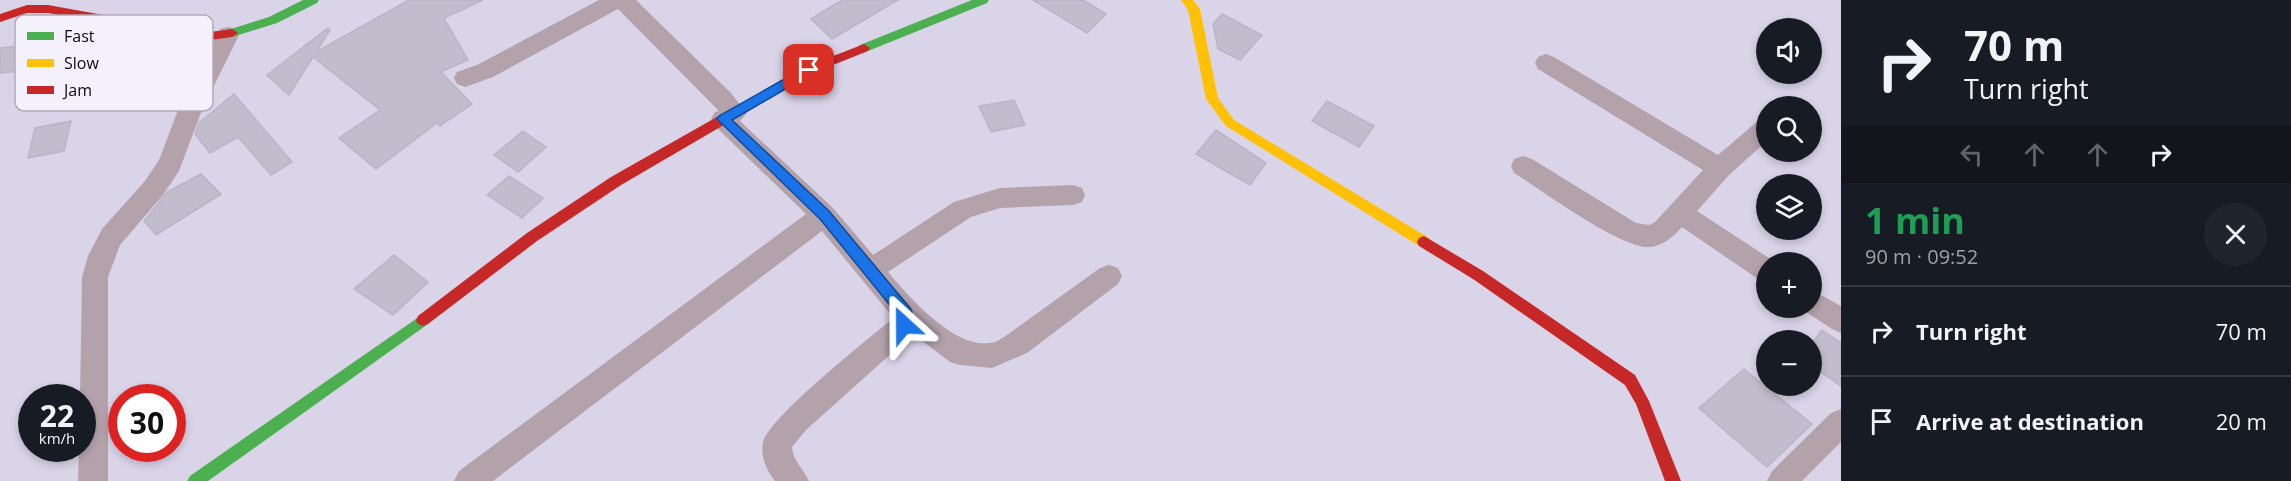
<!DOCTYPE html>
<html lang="en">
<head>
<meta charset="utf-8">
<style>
  :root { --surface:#171b24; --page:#20242c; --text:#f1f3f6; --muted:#9ea1a6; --line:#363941 }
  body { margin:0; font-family:"Open Sans",sans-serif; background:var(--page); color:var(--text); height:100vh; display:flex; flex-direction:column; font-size:22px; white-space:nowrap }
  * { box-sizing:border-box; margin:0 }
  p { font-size:20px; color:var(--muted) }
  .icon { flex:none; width:33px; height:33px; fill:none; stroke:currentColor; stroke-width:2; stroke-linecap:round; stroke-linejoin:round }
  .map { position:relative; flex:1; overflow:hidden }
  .panel { display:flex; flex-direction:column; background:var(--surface); width:450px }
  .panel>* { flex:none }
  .guide { background:#171b24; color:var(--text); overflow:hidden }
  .fabs { position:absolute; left:1756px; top:18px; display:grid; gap:12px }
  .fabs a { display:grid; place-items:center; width:66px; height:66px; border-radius:50%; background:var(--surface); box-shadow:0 3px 9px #0003; font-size:30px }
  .speed { position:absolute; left:18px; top:384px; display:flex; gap:12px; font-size:30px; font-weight:700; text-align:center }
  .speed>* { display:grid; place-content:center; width:78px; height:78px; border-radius:50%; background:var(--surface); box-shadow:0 3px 9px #0003; line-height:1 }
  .speed small { font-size:15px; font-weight:400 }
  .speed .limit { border:9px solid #d22; background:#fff; color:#111 }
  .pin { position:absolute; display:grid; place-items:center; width:51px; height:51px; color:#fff; margin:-26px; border-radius:12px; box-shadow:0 3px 9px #0006 }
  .me { position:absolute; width:66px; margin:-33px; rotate:336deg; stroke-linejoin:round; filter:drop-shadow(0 0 4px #0008) }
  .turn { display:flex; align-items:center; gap:21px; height:126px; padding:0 24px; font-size:27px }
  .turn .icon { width:78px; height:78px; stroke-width:2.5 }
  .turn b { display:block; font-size:42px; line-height:51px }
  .lanes { display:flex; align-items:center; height:57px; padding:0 24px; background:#0003; justify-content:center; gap:30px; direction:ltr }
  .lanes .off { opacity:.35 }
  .round { display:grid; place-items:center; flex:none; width:63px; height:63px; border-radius:32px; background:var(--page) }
  .headline { display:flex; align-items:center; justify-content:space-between; height:102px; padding:0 24px }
  h1 { font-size:36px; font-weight:700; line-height:45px; color:#1e9e55 }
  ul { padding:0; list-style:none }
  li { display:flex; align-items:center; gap:18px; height:90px; padding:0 24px; border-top:2px solid var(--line) }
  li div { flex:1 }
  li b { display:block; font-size:22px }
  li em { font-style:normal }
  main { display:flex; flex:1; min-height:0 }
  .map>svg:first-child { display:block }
  .building { fill:#c1bdcd; stroke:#bab5c6; stroke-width:1.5 }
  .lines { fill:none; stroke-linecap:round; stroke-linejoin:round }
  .street { fill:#b4a2ab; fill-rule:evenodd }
  .fast { fill:#4caf50; fill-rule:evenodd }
  .slow { fill:#ffc107; fill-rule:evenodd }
  .jam { fill:#c62828; fill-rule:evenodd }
  .route { fill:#1a73e8; stroke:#114b97; stroke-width:1.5 }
  .key { fill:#f4f1fd; stroke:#afabb7; stroke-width:1.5 }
  .key-label { font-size:16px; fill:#0d0915 }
</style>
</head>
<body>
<main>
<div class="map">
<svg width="1841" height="481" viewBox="0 0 1841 481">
  <rect width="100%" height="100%" fill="#dad4e9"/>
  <!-- building -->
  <g class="building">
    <polygon points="409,0 483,0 444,18 468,60 441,72 472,104 440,126 437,123 376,169 339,138 380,110 313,57 289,95 267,75 328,28 330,30 316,52"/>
    <polygon points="842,0 898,0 832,39 811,19"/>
    <polygon points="1033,0 1083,0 1106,14 1087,33"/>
    <polygon points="1222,14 1262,35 1240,60 1218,49 1213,24"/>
    <polygon points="52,43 41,69 0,73 0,48"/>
    <polygon points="234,94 292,162 271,175 238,137 210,153 195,134 199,123"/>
    <polygon points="1014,100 1025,125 991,132 979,106"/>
    <polygon points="1327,101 1374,126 1359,147 1312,121"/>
    <polygon points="71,121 64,151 28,158 35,128"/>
    <polygon points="1216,130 1266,163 1250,185 1196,154"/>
    <polygon points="523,131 546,147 518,172 494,155"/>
    <polygon points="201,174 221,194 156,235 144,221 167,192"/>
    <polygon points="509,176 543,198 522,218 487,195"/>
    <polygon points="394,255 428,282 393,315 354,289"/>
    <polygon points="1822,330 1841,343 1841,386 1812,366 1812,343"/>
    <polygon points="1744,369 1812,424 1767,467 1699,408"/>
  </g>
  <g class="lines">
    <!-- street -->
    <g class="street">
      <path d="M599,0H636L730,92L747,113L740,121L833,208L873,255L954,202L1000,188L1073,185L1082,188L1085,195L1082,202L1073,205L1000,208L971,217L888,272C909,297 955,349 990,343C996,343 1002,338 1007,335L1100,268L1109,265L1118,268L1122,276L1118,284L1027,353L992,368L960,365L950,362L913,334L806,430L792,447C793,461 803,468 809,481H775C767,471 760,457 763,443C766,420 868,339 891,320V315L822,231L493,481H454L459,471L806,214L715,126L711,119L715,112L719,111L618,9L493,77L465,87L457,84L454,78L457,72L477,65Z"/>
      <polygon points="228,27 236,29 239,35 202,110 179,171 163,195 120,245 108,277 108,481 78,481 79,448 82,448 82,398 80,398 82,277 88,256 102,229 145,181 159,160 178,110 217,35 220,29"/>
      <path d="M1546,54L1554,57L1718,155L1759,120L1767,118V141L1729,175L1697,211L1775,262H1767V282L1758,279L1682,227C1674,236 1664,245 1651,247C1622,250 1542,190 1514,173L1511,166L1514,159L1523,156L1532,159L1636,223L1649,225L1655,222L1703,170L1538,69L1535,63L1538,57Z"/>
      <polygon points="1812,290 1841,306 1841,333 1832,329 1803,310 1801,308 1812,308"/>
      <polygon points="1841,409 1841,442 1802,481 1767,481 1772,471 1831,413"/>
    </g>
    <!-- fast -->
    <g class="fast">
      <polygon points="303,0 319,0 317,3 277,23 232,37 226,33 228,30 269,17"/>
      <polygon points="972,0 989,0 987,3 868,51 864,52 858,48 860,45"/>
      <polygon points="423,314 428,316 430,320 428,324 208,481 187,481 190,476"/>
    </g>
    <!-- slow -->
    <polygon class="slow" points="1181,0 1193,0 1200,9 1218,98 1234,120 1429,238 1431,242 1429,246 1419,246 1226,126 1206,99 1188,10"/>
    <!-- jam -->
    <g class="jam">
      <polygon points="27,5 48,5 203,33 232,29 238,33 232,37 203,41 48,13 27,13 0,22 0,14"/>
      <polygon points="864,44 870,48 868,51 813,73 621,185 537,241 428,324 423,326 418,324 416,320 418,316 527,233 611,177 805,67"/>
      <polygon points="1424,236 1483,271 1635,375 1649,401 1681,481 1665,481 1636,404 1625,385 1473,279 1419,246 1417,242 1419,238"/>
    </g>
  </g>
  <!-- route -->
  <polygon class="route" points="809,65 813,67 813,73 732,120 829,211 910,308 912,312 909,329 904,331 899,329 897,314 820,219 717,119 719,116"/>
  <!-- legend -->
  <rect x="15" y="15" width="198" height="96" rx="9" class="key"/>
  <rect x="27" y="32" width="27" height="8" fill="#4caf50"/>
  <rect x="27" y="59" width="27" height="8" fill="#ffc107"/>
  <rect x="27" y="86" width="27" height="8" fill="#c62828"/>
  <g class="key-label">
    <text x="64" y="42">Fast</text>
    <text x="64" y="69">Slow</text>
    <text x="64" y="96">Jam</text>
  </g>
</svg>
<div class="fabs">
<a><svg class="icon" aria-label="sound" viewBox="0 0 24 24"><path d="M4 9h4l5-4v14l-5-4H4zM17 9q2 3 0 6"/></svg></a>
<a><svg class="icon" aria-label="search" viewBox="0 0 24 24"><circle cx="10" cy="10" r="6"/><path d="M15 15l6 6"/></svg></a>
<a><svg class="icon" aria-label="layers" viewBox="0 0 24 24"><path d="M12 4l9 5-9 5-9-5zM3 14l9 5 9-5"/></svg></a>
<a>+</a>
<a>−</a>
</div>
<div class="speed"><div>22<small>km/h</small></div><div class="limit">30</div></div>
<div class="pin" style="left:809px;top:70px;background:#d93025"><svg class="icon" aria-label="arrive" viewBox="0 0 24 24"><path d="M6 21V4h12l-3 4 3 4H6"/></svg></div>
<svg class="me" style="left:904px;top:325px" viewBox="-20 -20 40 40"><path d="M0-17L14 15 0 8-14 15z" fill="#1a73e8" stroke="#fff" stroke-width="4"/></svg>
</div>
<section class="panel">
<div class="guide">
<div class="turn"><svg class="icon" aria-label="right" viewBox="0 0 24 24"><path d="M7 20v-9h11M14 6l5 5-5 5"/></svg><div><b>70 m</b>Turn right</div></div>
<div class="lanes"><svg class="icon off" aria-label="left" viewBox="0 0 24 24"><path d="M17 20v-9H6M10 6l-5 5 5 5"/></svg><svg class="icon off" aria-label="ahead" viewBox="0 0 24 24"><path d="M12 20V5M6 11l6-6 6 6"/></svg><svg class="icon off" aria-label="ahead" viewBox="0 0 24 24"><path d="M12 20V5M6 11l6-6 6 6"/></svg><svg class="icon" aria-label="right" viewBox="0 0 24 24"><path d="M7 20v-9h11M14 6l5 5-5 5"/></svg></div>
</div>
<div class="headline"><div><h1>1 min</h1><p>90 m · 09:52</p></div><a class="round"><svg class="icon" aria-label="close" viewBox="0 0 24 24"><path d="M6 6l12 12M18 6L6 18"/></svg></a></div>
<ul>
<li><svg class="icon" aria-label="right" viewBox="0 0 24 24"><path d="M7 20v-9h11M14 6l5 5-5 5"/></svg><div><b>Turn right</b></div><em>70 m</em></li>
<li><svg class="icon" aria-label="arrive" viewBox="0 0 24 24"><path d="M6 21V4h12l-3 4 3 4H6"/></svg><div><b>Arrive at destination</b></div><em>20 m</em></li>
</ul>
</section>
</main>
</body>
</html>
